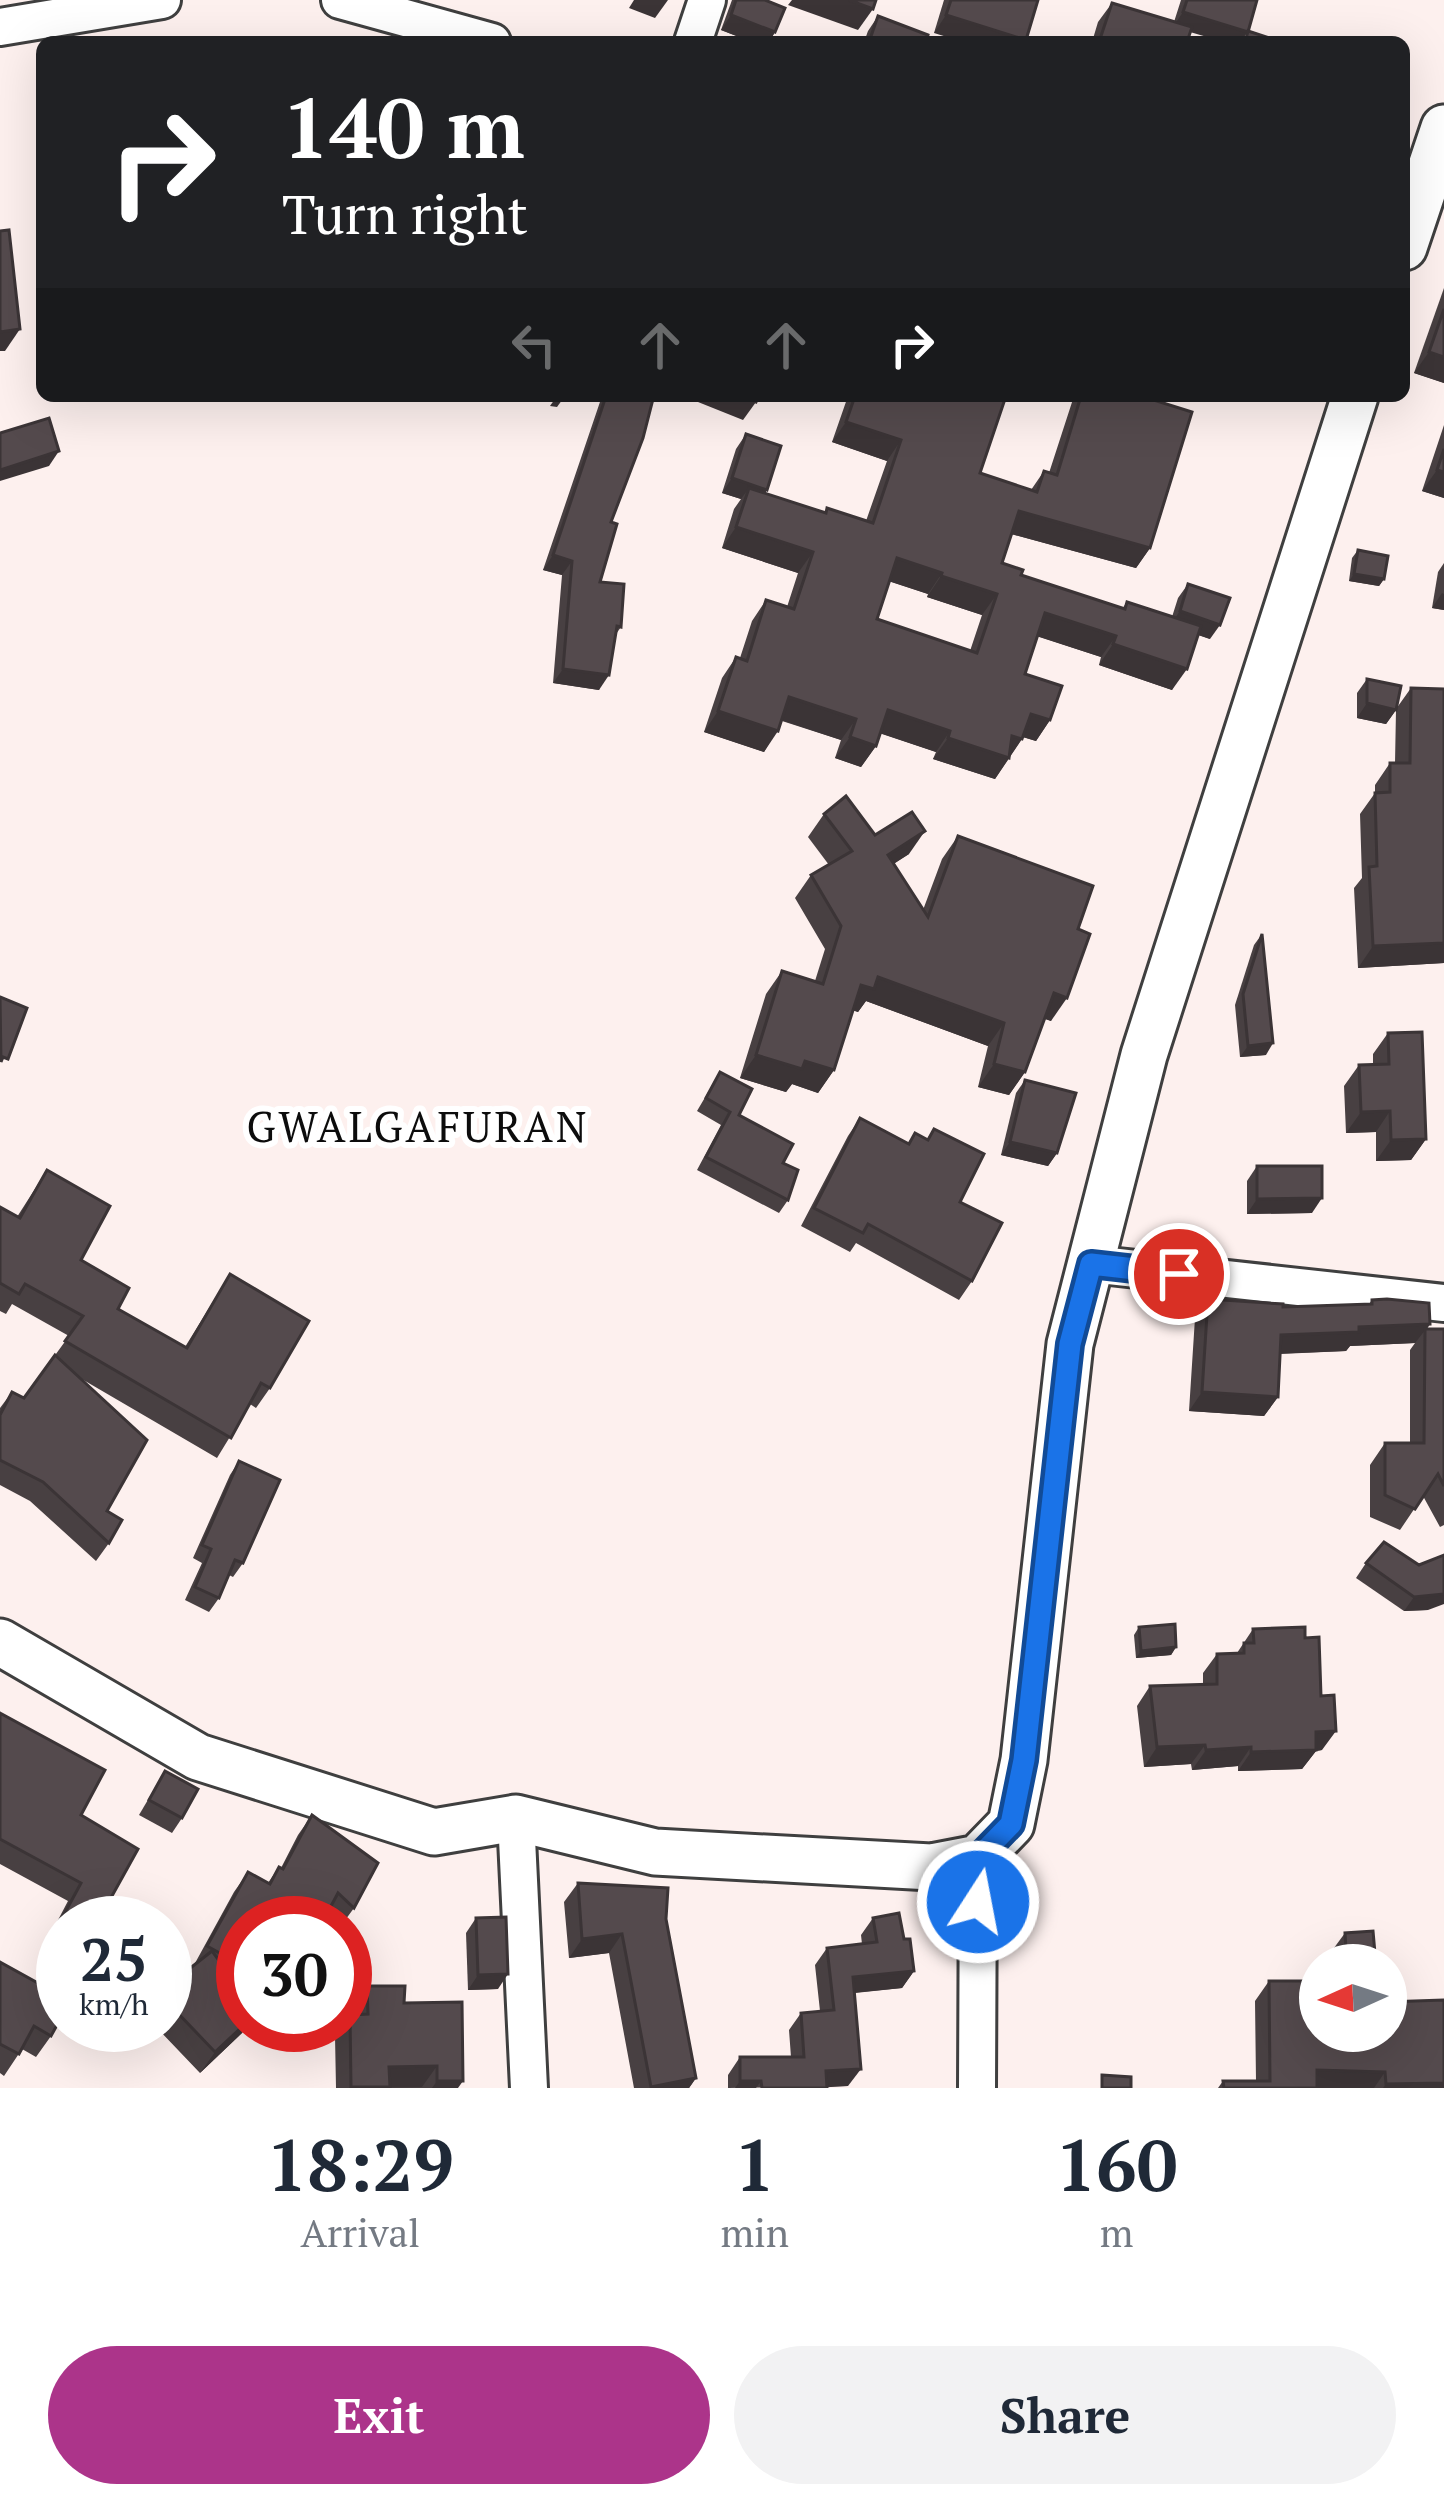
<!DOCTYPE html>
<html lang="en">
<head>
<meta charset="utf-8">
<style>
  :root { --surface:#fff; --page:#f2f2f3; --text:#1f2937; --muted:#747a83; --accent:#ac348a }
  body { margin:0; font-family:"PT Serif",serif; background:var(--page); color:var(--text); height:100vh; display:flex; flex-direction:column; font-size:45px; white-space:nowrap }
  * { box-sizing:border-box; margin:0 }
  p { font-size:39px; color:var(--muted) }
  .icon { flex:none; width:66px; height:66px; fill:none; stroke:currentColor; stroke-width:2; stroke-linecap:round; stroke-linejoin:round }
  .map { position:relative; height:2088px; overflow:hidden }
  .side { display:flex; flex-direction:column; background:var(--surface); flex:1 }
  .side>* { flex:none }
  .hud { position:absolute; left:36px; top:36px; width:1374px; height:366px; border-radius:18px; box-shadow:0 12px 48px #0002; background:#202124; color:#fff; overflow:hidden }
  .needle { width:78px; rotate:267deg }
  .controls { position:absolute; left:1299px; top:1944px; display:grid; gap:24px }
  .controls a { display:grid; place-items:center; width:108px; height:108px; border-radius:50%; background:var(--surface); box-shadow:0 12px 48px #0002; font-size:60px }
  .speed { position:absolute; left:36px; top:1896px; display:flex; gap:24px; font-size:60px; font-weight:700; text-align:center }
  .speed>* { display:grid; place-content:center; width:156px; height:156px; border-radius:50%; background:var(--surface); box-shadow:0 12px 48px #0002; line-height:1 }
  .speed small { font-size:30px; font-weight:400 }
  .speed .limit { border:18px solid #d22; background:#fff; color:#111 }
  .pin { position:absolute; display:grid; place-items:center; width:102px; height:102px; color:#fff; margin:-51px; border:6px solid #fff; border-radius:50%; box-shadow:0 3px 12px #0007 }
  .me { position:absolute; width:132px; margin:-66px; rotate:11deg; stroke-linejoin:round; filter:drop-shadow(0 0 9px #0008) }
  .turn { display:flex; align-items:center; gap:42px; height:252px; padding:0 48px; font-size:54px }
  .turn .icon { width:156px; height:156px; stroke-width:2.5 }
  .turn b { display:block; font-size:84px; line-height:102px }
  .lanes { display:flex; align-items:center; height:114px; padding:0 48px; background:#0003; justify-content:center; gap:60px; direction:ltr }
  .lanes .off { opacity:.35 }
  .eta { display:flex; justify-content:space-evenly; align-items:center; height:204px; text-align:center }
  .eta b { font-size:72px; font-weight:600; line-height:84px }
  .cta { display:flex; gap:24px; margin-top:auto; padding:24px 48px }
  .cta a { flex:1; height:138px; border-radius:72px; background:var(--accent); color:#fff; font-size:48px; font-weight:600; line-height:138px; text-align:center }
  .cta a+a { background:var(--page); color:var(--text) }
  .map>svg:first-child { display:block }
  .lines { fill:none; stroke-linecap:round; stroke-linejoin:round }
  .minor-casing { stroke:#3f3f3f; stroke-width:42 }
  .tertiary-casing { stroke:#3f3f3f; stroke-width:51 }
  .minor { stroke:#fff; stroke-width:36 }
  .tertiary { stroke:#fff; stroke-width:45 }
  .wall { fill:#484042; fill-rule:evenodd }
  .shaded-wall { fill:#3b3436 }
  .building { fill:#544a4d; stroke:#3b3436; stroke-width:3; fill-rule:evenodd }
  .route-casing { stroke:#114b97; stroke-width:30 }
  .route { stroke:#1a73e8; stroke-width:21 }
  .labels { text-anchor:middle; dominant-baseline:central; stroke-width:12; stroke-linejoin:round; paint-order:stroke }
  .quarter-label { font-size:42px; letter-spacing:3px; fill:#0c0c0c; stroke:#fff }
</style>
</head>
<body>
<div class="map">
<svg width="1444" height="2088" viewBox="0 0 1444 2088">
  <rect width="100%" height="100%" fill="#fdf0ee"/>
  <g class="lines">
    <defs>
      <g id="minor">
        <polyline points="340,0 492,42"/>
        <polyline points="0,27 162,0"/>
        <polyline points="693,42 707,0"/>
        <polyline points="1091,1264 1444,1303"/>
        <polyline points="516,1818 529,2088"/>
        <polyline points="977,2088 978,1858"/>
      </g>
      <g id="tertiary">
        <polyline points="1404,247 1444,128"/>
        <polyline points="0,1642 198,1757 434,1832 516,1818 655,1852 931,1867 978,1858 1011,1824 1024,1760 1070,1344 1144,1055 1355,396"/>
      </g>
    </defs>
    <!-- minor casing -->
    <use href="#minor" class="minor-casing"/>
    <!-- tertiary casing -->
    <use href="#tertiary" class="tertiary-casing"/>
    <!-- minor -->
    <use href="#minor" class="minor"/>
    <!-- tertiary -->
    <use href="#tertiary" class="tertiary"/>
  </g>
  <!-- wall -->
  <g class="wall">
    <polygon points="732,0 765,0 775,32 769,42 752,42 721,30"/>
    <polygon points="944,0 1038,0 934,33"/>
    <polygon points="1181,0 1257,0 1190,32 1187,42 1092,42 1098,22 1112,3 1174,22"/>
    <polygon points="878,16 926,42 864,42 868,31"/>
    <polygon points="1444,288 1444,383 1414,373"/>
    <polygon points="602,396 644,396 611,522 600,582 621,627 616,634 599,690 553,683 562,575 543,570"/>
    <path d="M848,396H1006L980,473L1031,490L1044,471L1049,473L1074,396H1141L1150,548L1136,568L1011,534L1002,563L1021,575L1122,609L1127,602L1172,617L1178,598L1188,584L1210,639L1198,635L1172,690L1099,665L1101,657L1037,636L1025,674L1050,720L1036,741L1023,737L995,779L933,759L936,752L880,733L876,746L861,767L835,758L841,740L782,721L764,752L704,732L722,678L736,657L740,658L752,621L766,600L787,607L798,573L722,548L734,509L741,499L722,493L736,449L746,434L767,490L765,493L824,512L827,508L866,521L887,461L832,442ZM889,581L928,594L927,597L982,615L970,651L877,619Z"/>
    <polygon points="1444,425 1444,498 1422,491"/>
    <polygon points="1358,550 1384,579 1379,586 1349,581 1352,558"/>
    <polygon points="1444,563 1444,610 1432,608 1438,572"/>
    <polygon points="1367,679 1396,709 1411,688 1444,689 1444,963 1358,968 1354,888 1362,878 1360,814 1375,793 1375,785 1390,763 1395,763 1396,710 1386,724 1357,718 1357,693"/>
    <polygon points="824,814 875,835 909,854 893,864 923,910 942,859 958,836 1078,929 1051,1021 1045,1019 1025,1072 1009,1095 978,1087 988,1046 866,1001 858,1012 853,1010 834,1070 818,1093 792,1084 786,1092 740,1078 766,994 782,971 815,981 825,949 795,898 811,875 829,865 808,837"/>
    <polygon points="1262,934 1266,1055 1240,1057 1235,1005 1254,945"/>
    <polygon points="1388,1033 1426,1139 1411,1160 1376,1161 1376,1132 1346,1133 1344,1086 1359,1065 1373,1064 1373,1054"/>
    <polygon points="720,1072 739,1115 788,1200 779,1213 697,1170 721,1125 697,1111"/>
    <polygon points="1025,1080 1057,1153 1048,1166 1001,1155 1016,1093"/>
    <polygon points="860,1118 908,1143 915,1133 927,1139 934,1129 960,1202 972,1281 959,1300 856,1243 850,1252 801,1226 848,1136"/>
    <polygon points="1257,1166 1312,1213 1247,1214 1247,1181"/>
    <polygon points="47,1170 81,1260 118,1309 185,1347 230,1274 270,1388 256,1408 250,1404 217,1458 80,1378 107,1511 109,1543 96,1561 30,1501 0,1485 0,1408 12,1392 24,1398 69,1336 12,1304 6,1314 0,1311 0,1207 17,1217"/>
    <polygon points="1208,1299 1283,1307 1369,1304 1372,1300 1430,1324 1427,1329 1444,1329 1444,1525 1440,1527 1423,1496 1400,1530 1370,1517 1370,1465 1385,1443 1410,1443 1410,1350 1415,1343 1350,1346 1346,1351 1280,1354 1278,1397 1264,1416 1189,1411 1195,1318"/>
    <polygon points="239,1461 243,1563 233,1577 229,1575 219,1598 209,1612 185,1600 202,1563 193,1558 230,1475"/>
    <polygon points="1366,1563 1419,1565 1428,1610 1404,1611 1356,1578"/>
    <polygon points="1139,1627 1176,1647 1171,1655 1136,1658 1134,1635"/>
    <polygon points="1253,1629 1305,1638 1322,1750 1316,1751 1302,1769 1238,1771 1238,1766 1192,1770 1191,1764 1144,1767 1137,1706 1150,1686 1203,1685 1203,1673 1217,1654 1237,1653"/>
    <polygon points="0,1713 81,1815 97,1923 63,1923 63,1947 48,1939 68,1901 0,1864"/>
    <polygon points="165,1771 182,1818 172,1833 139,1815"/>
    <polygon points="312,1815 354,1908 343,1923 335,1923 326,1915 243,1923 242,2033 200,2073 158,2029 160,2025 165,2025 165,1988 194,1965 234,1892 248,1872 268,1883 279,1867 281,1868 298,1835"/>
    <polygon points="578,1883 666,1919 696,2078 689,2088 634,2088 609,1953 569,1958 564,1902"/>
    <polygon points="476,1918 498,1989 468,1990 466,1933"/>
    <polygon points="873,1918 904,1939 914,1971 902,1988 855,1993 848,2086 728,2088 728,2075 740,2057 791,2057 789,2030 801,2013 820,2011 815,1965 827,1948 862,1944 861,1935"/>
    <polygon points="1345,1933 1376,1965 1332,1965 1331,1952"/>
    <polygon points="0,1962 51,2036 36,2057 22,2049 4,2076 0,2073"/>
    <polygon points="1269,1981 1320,2031 1444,2088 1218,2088 1223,2081 1256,2081 1255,2001"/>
    <polygon points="367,1986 404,2003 458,2088 336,2088 335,2036 352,2015 352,2008"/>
  </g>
  <!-- shaded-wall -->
  <g class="shaded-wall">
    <polygon points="634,0 668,0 655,18 629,8"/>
    <polygon points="792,0 849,0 873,9 858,30 788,5"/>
    <polygon points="1183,12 1248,32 1240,42 1224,42 1173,27"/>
    <polygon points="731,15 775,32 769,42 752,42 721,30"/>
    <polygon points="946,15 1026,40 1024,42 963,42 934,33"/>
    <polygon points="20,329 5,351 0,351 0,332"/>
    <polygon points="1429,352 1444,357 1444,383 1414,373"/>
    <polygon points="557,396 565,396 557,407 550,406"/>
    <polygon points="683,396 742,396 756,402 743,420"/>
    <polygon points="846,422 901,440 887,461 832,442"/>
    <polygon points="59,451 49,466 0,481 0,470"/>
    <polygon points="1437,470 1444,472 1444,498 1422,491"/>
    <polygon points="732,478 767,490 757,504 749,488 741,499 722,493"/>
    <polygon points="1019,511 1150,548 1136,568 1004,532"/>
    <polygon points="736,527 813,552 798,573 722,548"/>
    <polygon points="553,555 572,561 562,575 543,570"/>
    <polygon points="897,558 942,573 928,594 882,579"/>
    <polygon points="1354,574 1384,579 1379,586 1349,581"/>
    <polygon points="941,576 997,594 982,615 927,597"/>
    <polygon points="1442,593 1444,594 1444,610 1432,608"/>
    <polygon points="1180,611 1220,625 1210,639 1170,625"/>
    <polygon points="1045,613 1116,636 1101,657 1030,634"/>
    <polygon points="1113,644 1187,669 1172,690 1099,665"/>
    <polygon points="563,669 609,675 599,690 553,683"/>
    <polygon points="789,697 856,719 841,740 775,718"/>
    <polygon points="1367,703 1396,710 1386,724 1357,718"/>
    <polygon points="888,710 950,731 936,752 873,731"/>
    <polygon points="718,711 778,731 764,752 704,732"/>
    <polygon points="1031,714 1050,720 1036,741 1016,735"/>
    <polygon points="1012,736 1022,739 995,779 933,759 948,738"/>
    <polygon points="850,737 876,746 861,767 835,758"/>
    <polygon points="925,831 909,854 872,878 888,855"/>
    <polygon points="1444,943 1444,963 1358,968 1373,946"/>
    <polygon points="878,977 1004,1023 988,1046 866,1001 858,1012 845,1008 861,985"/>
    <polygon points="1054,993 1067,998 1051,1021 1038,1016"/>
    <polygon points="1273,1043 1266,1055 1240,1057 1248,1046"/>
    <polygon points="756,1055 805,1061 834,1070 818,1093 792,1084 786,1092 740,1078"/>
    <polygon points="994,1064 1025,1072 1009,1095 978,1087"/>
    <polygon points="1390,1111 1376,1132 1346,1133 1361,1112"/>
    <polygon points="1426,1139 1411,1160 1376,1161 1391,1140"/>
    <polygon points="1010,1142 1057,1153 1048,1166 1001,1155"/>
    <polygon points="1322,1198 1312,1213 1247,1214 1257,1199"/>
    <polygon points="1430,1324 1415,1343 1350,1346 1346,1351 1268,1354 1281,1335 1359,1327"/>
    <polygon points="1202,1392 1278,1397 1264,1416 1189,1411"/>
    <polygon points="1444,1594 1444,1604 1428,1610 1404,1611 1414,1597"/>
    <polygon points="1176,1647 1171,1655 1136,1658 1141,1651"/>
    <polygon points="1336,1731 1322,1750 1316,1751 1302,1769 1238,1771 1251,1752 1316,1732"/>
    <polygon points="1205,1745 1191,1764 1144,1767 1157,1747"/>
    <polygon points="1251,1747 1238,1766 1192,1770 1206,1750"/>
    <polygon points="622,1934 609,1953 569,1958 582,1939"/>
    <polygon points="914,1971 902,1988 841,1994 853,1977"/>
    <polygon points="508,1974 498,1989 468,1990 478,1975"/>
    <polygon points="244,2025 248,2025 242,2033 200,2073 215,2052"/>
    <polygon points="437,2066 422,2087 350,2088 389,2067"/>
    <polygon points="861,2069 848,2086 814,2088 826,2071"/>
    <polygon points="1317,2070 1385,2072 1374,2088 1304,2088"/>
    <polygon points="696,2078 689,2088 650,2088 651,2087"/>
    <polygon points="437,2081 463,2081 458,2088 432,2088"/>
    <polygon points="740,2081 761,2081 756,2088 735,2088"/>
    <polygon points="1444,2083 1444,2088 1383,2088 1386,2084"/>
  </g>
  <!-- building -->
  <g class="building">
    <polygon points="736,0 765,0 785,8 775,32 731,15"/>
    <polygon points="849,0 876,0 873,9"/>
    <polygon points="951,0 1038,0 1026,40 946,15"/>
    <polygon points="1187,0 1257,0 1248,32 1183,12"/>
    <polygon points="1112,3 1192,27 1187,42 1099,42"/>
    <polygon points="878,16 928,35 926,42 869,42"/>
    <polygon points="1248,31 1282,42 1245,42"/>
    <polygon points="9,230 20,329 0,332 0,231"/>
    <polygon points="1444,309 1444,357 1429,352"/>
    <polygon points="606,396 644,396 653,399 643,438 611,522 617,524 600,582 624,584 621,627 617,626 609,675 563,669 572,561 553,555"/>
    <polygon points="742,396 759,396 756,402"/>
    <path d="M855,396H1006L980,473L1037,492L1044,471L1057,475L1081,396H1141L1192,412L1150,548L1019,511L1002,563L1023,570L1021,575L1125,609L1127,602L1201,626L1187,669L1113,644L1116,636L1045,613L1025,674L1062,686L1050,720L1031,714L1022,739L1012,736L1009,758L948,738L950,731L888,710L876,746L850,737L856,719L789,697L778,731L718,711L736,657L747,661L766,600L794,609L813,552L736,527L749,488L826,513L827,508L873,523L901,440L846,422ZM897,558L942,573L941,576L997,594L977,653L877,619Z"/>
    <polygon points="49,418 59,451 0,470 0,433"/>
    <polygon points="746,434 781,446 767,490 732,478"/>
    <polygon points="1444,449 1444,472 1437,470"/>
    <polygon points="1358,550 1388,556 1384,579 1354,574"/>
    <polygon points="1188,584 1230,598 1220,625 1180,611"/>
    <polygon points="1367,679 1401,686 1396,710 1367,703"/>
    <polygon points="1411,688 1444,689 1444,943 1373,946 1369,867 1377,866 1375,793 1390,792 1390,763 1410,763"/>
    <polygon points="846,796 875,835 912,812 925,831 888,855 928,917 958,836 1093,886 1078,929 1090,934 1067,998 1054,993 1025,1072 994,1064 1004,1023 878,977 874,989 861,985 834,1070 805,1061 802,1069 756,1055 782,971 823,984 841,926 811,875 852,851 824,814"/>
    <polygon points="1262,934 1273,1043 1248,1046 1243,994"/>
    <polygon points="0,997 27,1008 8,1059 3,1057 1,1062"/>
    <polygon points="1422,1032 1426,1139 1391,1140 1390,1111 1361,1112 1359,1065 1389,1064 1388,1033"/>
    <polygon points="720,1072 752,1089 739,1115 793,1144 783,1163 798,1170 788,1200 706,1157 730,1112 706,1098"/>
    <polygon points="1025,1080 1076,1093 1057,1153 1010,1142"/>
    <polygon points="860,1118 909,1144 915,1133 928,1140 934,1129 984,1154 960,1202 1002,1223 972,1281 868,1224 863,1233 814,1208"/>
    <polygon points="1257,1166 1322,1166 1322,1198 1257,1199"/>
    <polygon points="47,1170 110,1206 81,1260 129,1288 118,1309 187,1348 230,1274 309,1321 270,1388 261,1383 231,1438 65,1341 83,1316 25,1284 19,1294 0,1283 0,1207 20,1218"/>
    <polygon points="1208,1299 1283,1304 1283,1307 1372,1304 1372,1300 1387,1299 1429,1303 1430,1324 1359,1327 1359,1332 1281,1335 1278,1397 1202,1392"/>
    <polygon points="1425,1329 1444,1329 1444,1486 1438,1474 1415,1509 1385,1495 1385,1443 1424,1443"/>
    <polygon points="55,1355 147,1440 107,1511 122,1520 109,1543 43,1482 0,1460 0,1415 12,1392 24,1398"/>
    <polygon points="239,1461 280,1480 243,1563 235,1560 219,1598 195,1587 211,1549 202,1545"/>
    <polygon points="1384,1542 1419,1565 1444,1555 1444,1594 1414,1597 1366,1563"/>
    <polygon points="1175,1624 1176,1647 1141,1651 1139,1627"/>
    <polygon points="1305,1627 1305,1638 1319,1637 1321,1696 1334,1695 1336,1731 1316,1732 1316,1750 1251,1752 1251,1747 1206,1750 1205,1745 1157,1747 1150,1686 1217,1684 1217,1654 1244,1653 1244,1643 1254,1643 1253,1629"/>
    <polygon points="0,1713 105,1770 81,1815 138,1849 97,1923 65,1923 61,1920 81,1883 0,1839"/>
    <polygon points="165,1771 198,1789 182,1818 149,1800"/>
    <polygon points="312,1815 378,1863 354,1908 338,1893 322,1923 243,1923 243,1966 207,1946 248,1872 270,1884 279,1867 283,1869"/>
    <polygon points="578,1883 668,1888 666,1919 696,2078 651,2087 622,1934 582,1939"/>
    <polygon points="899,1913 904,1939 910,1939 914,1971 853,1977 861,2069 826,2071 827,2088 762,2088 761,2081 740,2081 740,2057 804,2057 801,2013 834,2010 827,1948 877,1942 873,1918"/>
    <polygon points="506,1917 508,1974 478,1975 476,1918"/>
    <polygon points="1373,1931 1376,1965 1347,1965 1345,1933"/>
    <polygon points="212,1951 243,1993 244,2025 215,2052 173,2008 176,2005 165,1990 165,1988"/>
    <polygon points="0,1962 63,1997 63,2014 51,2036 34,2026 19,2054 0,2044"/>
    <polygon points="1269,1981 1320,1981 1320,2031 1386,2031 1386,2002 1444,2000 1444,2083 1386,2084 1385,2072 1317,2070 1317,2088 1224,2088 1223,2081 1270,2081"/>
    <polygon points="367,1986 405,1986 404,2003 462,2002 463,2081 437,2081 437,2066 389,2067 390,2087 351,2087 350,2015 368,2014"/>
    <polygon points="1102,2075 1131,2077 1131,2088 1102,2088"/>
  </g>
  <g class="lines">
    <defs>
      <polyline id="route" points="978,1902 978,1858 1011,1824 1024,1760 1070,1344 1091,1264 1179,1274"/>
    </defs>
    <!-- route casing -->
    <use href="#route" class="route-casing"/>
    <!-- route -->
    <use href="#route" class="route"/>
  </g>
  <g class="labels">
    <!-- quarter labels -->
    <g class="quarter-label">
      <text x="418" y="1126">GWALGAFURAN</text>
    </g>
  </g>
</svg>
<div class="controls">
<a><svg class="needle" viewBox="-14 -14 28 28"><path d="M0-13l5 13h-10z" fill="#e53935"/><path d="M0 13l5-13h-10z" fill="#747a83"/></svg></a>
</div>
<div class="speed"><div>25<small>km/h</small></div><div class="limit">30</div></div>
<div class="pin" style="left:1179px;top:1274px;background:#d93025"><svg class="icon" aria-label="arrive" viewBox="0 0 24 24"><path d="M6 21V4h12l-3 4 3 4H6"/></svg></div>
<svg class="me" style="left:978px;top:1902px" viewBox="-20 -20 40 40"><circle r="17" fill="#1a73e8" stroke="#fff" stroke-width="3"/><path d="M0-11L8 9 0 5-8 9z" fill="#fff"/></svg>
<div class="hud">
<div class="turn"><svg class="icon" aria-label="right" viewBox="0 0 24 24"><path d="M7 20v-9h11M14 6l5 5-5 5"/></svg><div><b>140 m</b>Turn right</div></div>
<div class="lanes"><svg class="icon off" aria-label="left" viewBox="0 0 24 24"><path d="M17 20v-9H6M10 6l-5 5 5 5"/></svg><svg class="icon off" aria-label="ahead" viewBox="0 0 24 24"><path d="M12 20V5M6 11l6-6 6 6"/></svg><svg class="icon off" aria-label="ahead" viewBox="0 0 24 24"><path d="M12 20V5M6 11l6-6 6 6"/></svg><svg class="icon" aria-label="right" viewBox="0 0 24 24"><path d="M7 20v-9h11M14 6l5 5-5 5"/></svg></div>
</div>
</div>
<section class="side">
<div class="eta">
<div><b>18:29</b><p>Arrival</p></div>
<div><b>1</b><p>min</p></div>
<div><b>160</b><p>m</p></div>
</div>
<div class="cta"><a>Exit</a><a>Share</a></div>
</section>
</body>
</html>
